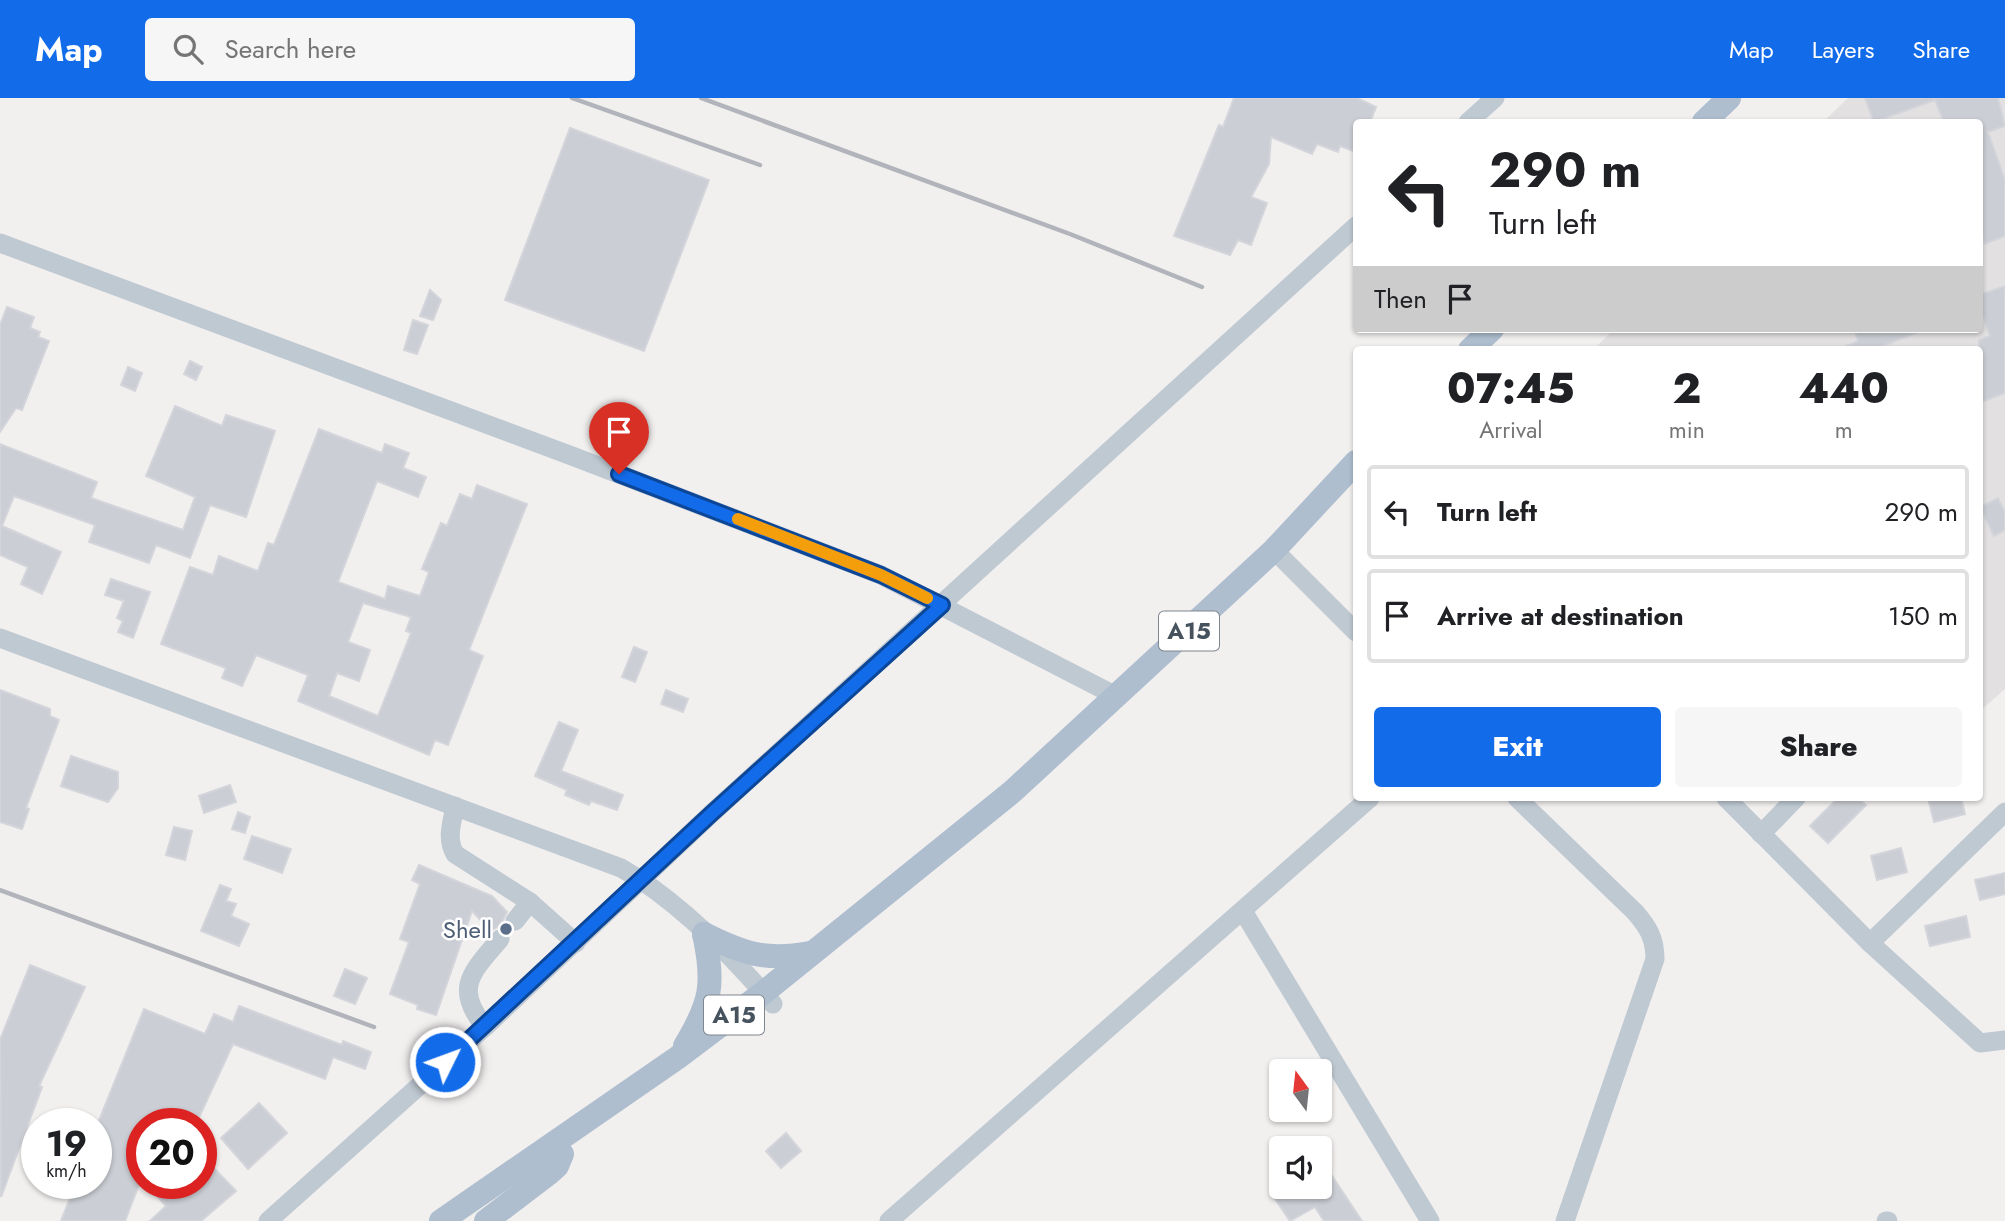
<!DOCTYPE html>
<html lang="en">
<head>
<meta charset="utf-8">
<style>
  :root { --surface:#fff; --page:#f6f6f6; --text:#202124; --muted:#757577; --line:#e0e0e0; --accent:#126be9 }
  body { margin:0; font-family:Jost,sans-serif; background:var(--page); color:var(--text); height:100vh; display:flex; flex-direction:column; font-size:26px; white-space:nowrap }
  * { box-sizing:border-box; margin:0 }
  p { font-size:23px; color:var(--muted) }
  .icon { flex:none; width:38px; height:38px; fill:none; stroke:currentColor; stroke-width:2; stroke-linecap:round; stroke-linejoin:round }
  .map { position:relative; flex:1; overflow:hidden }
  .panel { position:absolute; left:1353px; top:248px; width:630px; height:455px; display:flex; flex-direction:column; background:var(--surface); border-radius:7px; box-shadow:0 2px 5px #0004 }
  .panel>* { flex:none }
  .hud { position:absolute; left:1353px; top:21px; width:630px; height:214px; border-radius:7px; box-shadow:0 2px 5px #0004; background:#fff; color:var(--text); overflow:hidden }
  .needle { width:46px; rotate:345deg }
  .controls { position:absolute; left:1269px; top:961px; display:grid; gap:14px }
  .controls a { display:grid; place-items:center; width:63px; height:63px; border-radius:7px; background:var(--surface); box-shadow:0 2px 5px #0004; font-size:35px }
  .speed { position:absolute; left:21px; top:1010px; display:flex; gap:14px; font-size:35px; font-weight:700; text-align:center }
  .speed>* { display:grid; place-content:center; width:91px; height:91px; border-radius:50%; background:var(--surface); box-shadow:0 2px 5px #0004; line-height:1 }
  .speed small { font-size:18px; font-weight:400 }
  .speed .limit { border:10px solid #d22; background:#fff; color:#111 }
  .pin { position:absolute; display:grid; place-items:center; width:60px; height:60px; color:#fff; margin:-72px -30px; border-radius:50% 50% 50% 0; rotate:-45deg; box-shadow:0 0 7px #0007 }
  .pin .icon { rotate:45deg }
  .me { position:absolute; width:77px; margin:-38px; rotate:48deg; stroke-linejoin:round; filter:drop-shadow(0 0 5px #0008) }
  .turn { display:flex; align-items:center; gap:24px; height:147px; padding:0 21px; font-size:32px }
  .turn .icon { width:91px; height:91px; stroke-width:2.5 }
  .turn b { display:block; font-size:49px; line-height:60px }
  .then { display:flex; align-items:center; height:66px; padding:0 21px; background:#0003; gap:14px; font-size:26px }
  .eta { display:flex; justify-content:space-evenly; align-items:center; height:119px; text-align:center }
  .eta b { font-size:42px; font-weight:800; line-height:49px }
  .primary-button { display:flex; gap:14px; margin-top:auto; padding:14px 21px }
  .primary-button a { flex:1; height:80px; border-radius:7px; background:var(--accent); color:#fff; font-size:28px; font-weight:800; line-height:80px; text-align:center }
  .primary-button a+a { background:var(--page); color:var(--text) }
  ul { padding:0; list-style:none }
  li { display:flex; align-items:center; gap:21px; height:94px; margin:0 14px 10px; padding:0 7px; border:4px solid var(--line); border-radius:7px }
  li div { flex:1 }
  li b { display:block; font-size:26px }
  li em { font-style:normal }
  header { display:flex; align-items:center; gap:42px; box-sizing:border-box; height:98px; padding:0 35px; background:var(--accent); color:#fff }
  header strong { font-size:33px }
  nav { display:flex; gap:38px; margin-inline-start:auto; font-size:24px }
  .search { width:490px; height:63px; background:var(--page); display:flex; align-items:center; gap:18px; box-sizing:border-box; padding:0 24px; border-radius:7px; color:var(--muted); font-size:26px }
  .map>svg:first-child { display:block }
  .education { fill:#e3e0e1 }
  .building { fill:#cbced4; stroke:#d3d5db; stroke-width:2; fill-rule:evenodd }
  .lines { fill:none; stroke-linecap:round; stroke-linejoin:round }
  .minor { stroke:#bfc9d2; stroke-width:19 }
  .major { stroke:#aebecf; stroke-width:24 }
  .rail { stroke:#b1b4ba; stroke-width:4.5 }
  .route-casing { stroke:#0c4697; stroke-width:18 }
  .route { stroke:#126be9; stroke-width:12 }
  .slow { stroke:#f59e0b; stroke-width:12 }
  .service-dot { fill:#5c6f8a; stroke:#fff; stroke-width:2.5 }
  .labels { text-anchor:middle; dominant-baseline:central; stroke-width:5; stroke-linejoin:round; paint-order:stroke }
  .shield { fill:#fff; stroke:#7e868e; stroke-width:2 }
  .shield-label { font-size:23px; font-weight:bold; fill:#46525d }
  .service-label { font-size:24px; fill:#4e5e75; stroke:#fff; text-anchor:end }
</style>
</head>
<body>
<header>
<strong>Map</strong>
<div class="search"><svg class="icon" aria-label="search" viewBox="0 0 24 24"><circle cx="10" cy="10" r="6"/><path d="M15 15l6 6"/></svg>Search here</div>
<nav><a>Map</a><a>Layers</a><a>Share</a></nav>
</header>
<div class="map">
<svg width="2005" height="1123" viewBox="0 0 2005 1123">
  <rect width="100%" height="100%" fill="#f2efef"/>
  <!-- education -->
  <polygon class="education" points="1848,0 2005,0 2005,591 1979,614 1979,252 1593,252 1614,231 1979,231 1979,24 1823,24"/>
  <!-- building -->
  <g class="building">
    <polygon points="1234,0 1357,0 1376,9 1370,24 1356,24 1356,54 1340,48 1338,54 1317,46 1312,56 1271,39 1269,66 1251,99 1267,105 1251,147 1238,142 1230,157 1174,138 1219,27 1223,29"/>
    <polygon points="1865,0 1998,0 2005,28 1988,34 2005,82 2005,138 1985,146 1979,132 1979,24 1944,24 1935,2 1874,24"/>
    <polygon points="570,30 709,82 644,253 505,202"/>
    <polygon points="2005,188 2005,295 1979,305 1979,242 1990,238 1979,207 1979,197"/>
    <polygon points="430,192 441,202 433,222 420,218"/>
    <polygon points="7,209 34,219 30,230 40,234 38,239 49,243 22,312 16,310 0,334 0,227"/>
    <polygon points="413,222 428,227 417,256 404,252"/>
    <polygon points="1854,231 1924,231 1924,232 1872,252 1837,252 1858,243"/>
    <polygon points="190,263 202,269 196,282 184,276"/>
    <polygon points="128,269 142,275 135,293 121,287"/>
    <polygon points="175,308 222,328 226,317 275,333 246,419 210,407 190,460 156,447 149,465 89,444 95,427 14,398 2,428 61,454 42,496 21,486 28,469 0,457 0,346 97,384 91,400 183,432 195,399 146,378"/>
    <path d="M319,331L382,355L385,346L409,355L403,370L426,379L418,399L377,383L338,484L385,501L388,488L420,498L429,474L422,471L441,425L447,428L460,396L472,401L477,387L527,406L469,552L483,558L448,647L435,642L429,657L298,603L308,577L256,557L242,588L222,580L226,570L161,546L190,469L213,477L219,458L258,473L268,445L274,447ZM363,505L411,519L406,533L411,535L378,618L329,598L337,575L359,583L370,552L348,544Z"/>
    <polygon points="1998,400 2005,414 2005,432 1994,438 1980,409"/>
    <polygon points="111,481 150,494 133,540 118,534 123,523 117,520 124,503 105,497"/>
    <polygon points="634,549 647,554 635,584 622,579"/>
    <polygon points="0,592 50,611 50,618 59,622 26,710 29,711 22,731 0,724"/>
    <polygon points="666,592 688,601 683,614 661,606"/>
    <polygon points="559,624 578,632 561,673 623,697 617,712 591,703 589,707 565,697 567,692 535,678"/>
    <polygon points="71,658 118,674 118,690 108,704 61,688"/>
    <polygon points="230,687 236,704 204,715 199,698"/>
    <polygon points="1838,700 1858,700 1866,707 1828,745 1810,728"/>
    <polygon points="1928,700 1961,700 1965,716 1934,724"/>
    <polygon points="238,714 250,719 245,735 232,731"/>
    <polygon points="174,729 192,733 185,762 166,757"/>
    <polygon points="252,738 291,751 282,775 244,761"/>
    <polygon points="1901,750 1907,774 1877,782 1871,758"/>
    <polygon points="419,767 492,798 507,814 503,822 506,831 497,829 491,833 472,813 436,917 417,911 418,907 390,896 409,844 400,841 420,786 412,782"/>
    <polygon points="2005,775 2005,796 1980,802 1975,782"/>
    <polygon points="220,787 231,791 226,803 236,806 231,818 249,826 239,848 201,833"/>
    <polygon points="1966,818 1970,839 1930,848 1925,828"/>
    <polygon points="30,867 85,889 39,988 42,989 1,1099 0,942"/>
    <polygon points="345,871 367,880 355,906 334,898"/>
    <polygon points="239,908 342,947 343,943 371,954 365,971 333,959 325,981 233,946 196,1026 142,1026 140,1084 125,1123 61,1123 76,1085 96,1085 96,1030 144,911 205,936 214,916 233,924"/>
    <polygon points="259,1005 287,1035 248,1071 221,1040"/>
    <polygon points="786,1035 801,1053 781,1070 766,1053"/>
    <polygon points="201,1057 236,1093 201,1123 150,1123 166,1108 156,1097 170,1085 201,1085"/>
    <polygon points="1320,1060 1362,1123 1324,1123 1315,1109 1290,1123 1273,1098 1288,1088 1320,1088"/>
  </g>
  <g class="lines">
    <!-- minor -->
    <g class="minor">
      <polyline points="1468,24 1495,0"/>
      <polyline points="0,145 572,358 881,477 1118,599"/>
      <polyline points="1274,452 1356,534"/>
      <path d="M0,540L621,770C676,801 732,858 773,906"/>
      <path d="M1517,700L1635,814C1648,829 1655,840 1655,861L1565,1123"/>
      <polyline points="1726,700 1870,845 1980,945 2005,942"/>
      <path d="M455,708C452,725 446,740 455,756L530,804L576,845"/>
      <polyline points="1761,736 1796,700"/>
      <polyline points="1243,813 1430,1123"/>
      <polyline points="515,823 530,804"/>
      <polyline points="1870,845 2005,714"/>
      <path d="M485,929C453,890 472,874 500,841"/>
      <polyline points="268,1123 485,929 711,716 1356,128"/>
      <polyline points="889,1123 1370,700"/>
      <polyline points="1886,1123 1888,1123"/>
    </g>
    <!-- major -->
    <g class="major">
      <polyline points="1704,24 1729,0"/>
      <polyline points="1470,252 1492,231"/>
      <path d="M704,836C744,856 766,863 810,855"/>
      <path d="M685,948C711,905 715,886 704,836"/>
      <polyline points="441,1123 677,960 763,895 1013,693 1274,452 1356,364"/>
      <polyline points="486,1123 548,1076 557,1068 562,1056"/>
    </g>
    <!-- rail -->
    <g class="rail">
      <polyline points="572,0 760,67"/>
      <polyline points="701,0 1070,136 1202,189"/>
      <polyline points="0,792 374,929"/>
    </g>
  </g>
  <g class="lines">
    <defs>
      <polyline id="route" points="445,964 711,716 942,507 881,477 619,376"/>
    </defs>
    <!-- route casing -->
    <use href="#route" class="route-casing"/>
    <!-- route -->
    <use href="#route" class="route"/>
    <!-- slow -->
    <polyline class="slow" points="738,421 881,477 927,500"/>
  </g>
  <!-- markers -->
  <circle class="service-dot" cx="506" cy="831" r="7"/>
  <g class="labels">
    <!-- shield labels -->
    <g class="shield">
      <rect x="1159" y="513.5" width="60" height="39" rx="5"/>
      <rect x="704" y="897.5" width="60" height="39" rx="5"/>
    </g>
    <g class="shield-label">
      <text x="1189" y="533">A15</text>
      <text x="734" y="917">A15</text>
    </g>
    <!-- service labels -->
    <g class="service-label">
      <text x="492" y="831">Shell</text>
    </g>
  </g>
</svg>
<div class="controls">
<a><svg class="needle" viewBox="-14 -14 28 28"><path d="M0-13l5 13h-10z" fill="#e53935"/><path d="M0 13l5-13h-10z" fill="#757577"/></svg></a>
<a><svg class="icon" aria-label="sound" viewBox="0 0 24 24"><path d="M4 9h4l5-4v14l-5-4H4zM17 9q2 3 0 6"/></svg></a>
</div>
<div class="speed"><div>19<small>km/h</small></div><div class="limit">20</div></div>
<div class="pin" style="left:619px;top:376px;background:#d93025"><svg class="icon" aria-label="arrive" viewBox="0 0 24 24"><path d="M6 21V4h12l-3 4 3 4H6"/></svg></div>
<svg class="me" style="left:445px;top:964px" viewBox="-20 -20 40 40"><circle r="17" fill="#126be9" stroke="#fff" stroke-width="3"/><path d="M0-11L8 9 0 5-8 9z" fill="#fff"/></svg>
<div class="hud">
<div class="turn"><svg class="icon" aria-label="left" viewBox="0 0 24 24"><path d="M17 20v-9H6M10 6l-5 5 5 5"/></svg><div><b>290 m</b>Turn left</div></div>
<div class="then">Then<svg class="icon" aria-label="arrive" viewBox="0 0 24 24"><path d="M6 21V4h12l-3 4 3 4H6"/></svg></div>
</div>
<section class="panel">
<div class="eta">
<div><b>07:45</b><p>Arrival</p></div>
<div><b>2</b><p>min</p></div>
<div><b>440</b><p>m</p></div>
</div>
<ul>
<li><svg class="icon" aria-label="left" viewBox="0 0 24 24"><path d="M17 20v-9H6M10 6l-5 5 5 5"/></svg><div><b>Turn left</b></div><em>290 m</em></li>
<li><svg class="icon" aria-label="arrive" viewBox="0 0 24 24"><path d="M6 21V4h12l-3 4 3 4H6"/></svg><div><b>Arrive at destination</b></div><em>150 m</em></li>
</ul>
<div class="primary-button"><a>Exit</a><a>Share</a></div>
</section>
</div>
</body>
</html>
